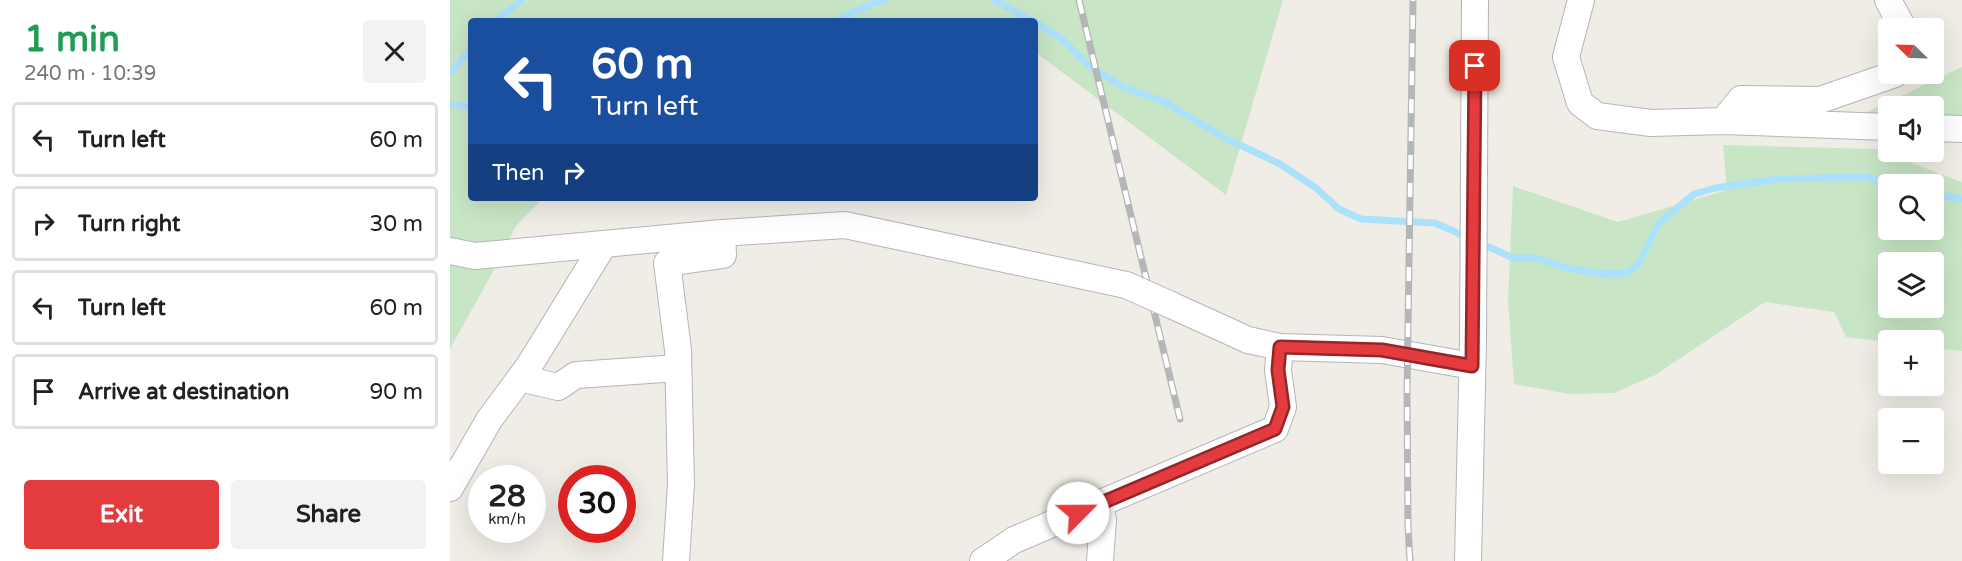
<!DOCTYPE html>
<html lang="en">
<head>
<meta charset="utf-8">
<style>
  :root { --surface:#fff; --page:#f2f2f2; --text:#202124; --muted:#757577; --line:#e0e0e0; --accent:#e33b3e }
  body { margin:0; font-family:"Varela Round",sans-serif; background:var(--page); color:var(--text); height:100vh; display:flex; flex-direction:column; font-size:22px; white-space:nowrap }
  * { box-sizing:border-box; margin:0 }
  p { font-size:20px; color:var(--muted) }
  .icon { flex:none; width:33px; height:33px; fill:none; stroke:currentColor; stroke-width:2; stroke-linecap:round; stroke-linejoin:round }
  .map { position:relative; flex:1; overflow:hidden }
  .details { display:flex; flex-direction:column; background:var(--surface); width:450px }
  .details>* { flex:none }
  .top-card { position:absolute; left:18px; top:18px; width:570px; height:183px; border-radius:6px; box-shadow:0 6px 24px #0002; background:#1a4fa0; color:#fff; overflow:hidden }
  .needle { width:39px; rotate:293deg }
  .tools { position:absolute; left:1428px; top:18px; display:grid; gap:12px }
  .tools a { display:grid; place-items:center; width:66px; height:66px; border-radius:6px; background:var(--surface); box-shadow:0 6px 24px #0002; font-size:30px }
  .speed { position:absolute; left:18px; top:465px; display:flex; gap:12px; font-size:30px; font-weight:700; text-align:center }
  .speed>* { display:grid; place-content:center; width:78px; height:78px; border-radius:50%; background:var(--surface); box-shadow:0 6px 24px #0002; line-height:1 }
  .speed small { font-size:15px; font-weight:400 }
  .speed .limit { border:9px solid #d22; background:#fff; color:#111 }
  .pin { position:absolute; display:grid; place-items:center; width:51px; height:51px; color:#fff; margin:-26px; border-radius:12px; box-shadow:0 3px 9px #0006 }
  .me { position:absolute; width:66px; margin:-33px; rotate:67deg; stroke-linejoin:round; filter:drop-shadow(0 0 4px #0008) }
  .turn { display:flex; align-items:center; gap:21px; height:126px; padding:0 24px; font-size:27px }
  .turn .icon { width:78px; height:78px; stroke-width:2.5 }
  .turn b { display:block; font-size:42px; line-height:51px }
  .then { display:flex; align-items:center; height:57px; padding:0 24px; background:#0003; gap:12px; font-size:22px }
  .round { display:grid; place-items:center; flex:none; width:63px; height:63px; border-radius:6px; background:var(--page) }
  .head { display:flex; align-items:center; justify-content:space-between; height:102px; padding:0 24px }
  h1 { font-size:36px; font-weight:700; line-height:45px; color:#1e9e55 }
  .button { display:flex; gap:12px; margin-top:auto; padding:12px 24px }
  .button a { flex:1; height:69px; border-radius:6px; background:var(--accent); color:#fff; font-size:24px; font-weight:700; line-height:69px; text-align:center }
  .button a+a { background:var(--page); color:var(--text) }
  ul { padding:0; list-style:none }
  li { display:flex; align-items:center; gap:18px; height:75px; margin:0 12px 9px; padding:0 12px; border:3px solid var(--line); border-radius:6px }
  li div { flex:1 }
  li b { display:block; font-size:22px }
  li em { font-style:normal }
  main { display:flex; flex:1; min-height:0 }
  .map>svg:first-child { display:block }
  .green { fill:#c8e6c5; fill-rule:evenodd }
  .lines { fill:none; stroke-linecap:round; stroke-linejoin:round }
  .stream { stroke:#ace1fc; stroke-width:7 }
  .minor-casing { stroke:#b2b5b9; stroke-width:28 }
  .minor { stroke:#fff; stroke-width:26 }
  .rail-casing { stroke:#b5b6b7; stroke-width:7 }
  .rail { stroke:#fff; stroke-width:4.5; stroke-dasharray:14; stroke-linecap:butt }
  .minor-bridge-casing { stroke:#b2b5b9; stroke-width:28; stroke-linecap:butt }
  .minor-bridge { stroke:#fff; stroke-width:26 }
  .route-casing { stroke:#942628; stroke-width:15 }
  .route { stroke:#e33b3e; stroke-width:10 }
</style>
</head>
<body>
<main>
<section class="details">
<div class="head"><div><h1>1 min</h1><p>240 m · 10:39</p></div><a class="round"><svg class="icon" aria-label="close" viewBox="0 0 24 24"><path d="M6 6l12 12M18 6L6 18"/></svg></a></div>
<ul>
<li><svg class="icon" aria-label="left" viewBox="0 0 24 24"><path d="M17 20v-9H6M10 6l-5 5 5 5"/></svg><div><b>Turn left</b></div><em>60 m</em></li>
<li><svg class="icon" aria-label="right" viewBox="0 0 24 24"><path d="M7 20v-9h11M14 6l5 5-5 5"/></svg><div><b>Turn right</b></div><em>30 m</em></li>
<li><svg class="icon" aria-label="left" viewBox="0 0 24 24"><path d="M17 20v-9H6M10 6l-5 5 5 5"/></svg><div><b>Turn left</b></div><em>60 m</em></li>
<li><svg class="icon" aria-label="arrive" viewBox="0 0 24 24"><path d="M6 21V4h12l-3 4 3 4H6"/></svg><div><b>Arrive at destination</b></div><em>90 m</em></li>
</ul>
<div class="button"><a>Exit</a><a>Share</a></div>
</section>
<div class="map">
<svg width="1512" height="561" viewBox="0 0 1512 561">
  <rect width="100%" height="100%" fill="#f0ede7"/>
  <!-- green -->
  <g class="green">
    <polygon points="0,0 833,0 776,195 585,52 585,21 499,21 491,19 484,21 21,21 21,198 93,198 66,226 40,277 0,349"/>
    <polygon points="1512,67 1512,119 1484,118 1484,106 1438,106 1438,116 1411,115"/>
    <path d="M1273,145L1425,149L1512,182V351L1484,348V340H1438V342L1396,337L1384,312L1315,302L1205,375L1164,393L1119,394L1064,384L1058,301L1063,186L1168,222L1277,190ZM1438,184H1484V230H1438ZM1438,262H1484V308H1438Z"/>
  </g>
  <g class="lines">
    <!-- stream -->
    <g class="stream">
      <polyline points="544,0 583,21"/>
      <polyline points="45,21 72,0"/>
      <polyline points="385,21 421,4 435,0"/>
      <polyline points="585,22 612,39 639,66 673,87 715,102 773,137 830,164 866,188 889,209 911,219 985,223 1017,237"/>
      <polyline points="0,73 21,49"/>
      <polyline points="0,104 21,107"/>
      <polyline points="1484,194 1512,199"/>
      <polyline points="1030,243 1063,258 1087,258 1117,268 1153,274 1176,273 1188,265 1209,223 1244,194 1265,188 1328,179 1414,177 1443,184"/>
    </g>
    <defs>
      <g id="minor">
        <polyline points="1131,0 1116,57 1130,103 1147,116 1201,123 1273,121 1438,127"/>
        <polyline points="1438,0 1453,28"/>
        <polyline points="1273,121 1291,99 1370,100 1445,74"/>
        <polyline points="1484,128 1512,129"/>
        <polyline points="0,251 25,256 272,233 395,225 676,285"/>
        <polyline points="721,305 798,340 830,347 932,350 1022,366"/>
        <polyline points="70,378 108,387 126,375 228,368"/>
        <polyline points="0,488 39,420 79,366 154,244"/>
        <polyline points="649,505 653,520 650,561"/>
        <polyline points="226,561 231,484 228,350 217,263 273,255 272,233"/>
        <polyline points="533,561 564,540 825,429 833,407 828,370 830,347"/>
        <polyline points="1018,561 1023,341 1025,0"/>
      </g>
    </defs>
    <!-- minor casing -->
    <use href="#minor" class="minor-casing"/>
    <!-- minor -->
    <use href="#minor" class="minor"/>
    <defs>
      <g id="rail">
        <polyline points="629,0 730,419"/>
        <polyline points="960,561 958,526 957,392 963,0"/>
      </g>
    </defs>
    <!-- rail casing -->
    <use href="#rail" class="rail-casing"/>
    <!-- rail -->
    <use href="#rail" class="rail"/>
    <defs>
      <polyline id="minor-bridge" points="676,285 721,305"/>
    </defs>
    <!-- minor-bridge casing -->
    <use href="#minor-bridge" class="minor-bridge-casing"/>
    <!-- minor-bridge -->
    <use href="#minor-bridge" class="minor-bridge"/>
  </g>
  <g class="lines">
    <defs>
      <polyline id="route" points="628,513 825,429 833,407 828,370 830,347 932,350 1022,366 1025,66"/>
    </defs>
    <!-- route casing -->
    <use href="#route" class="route-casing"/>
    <!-- route -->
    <use href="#route" class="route"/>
  </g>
</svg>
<div class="tools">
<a><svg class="needle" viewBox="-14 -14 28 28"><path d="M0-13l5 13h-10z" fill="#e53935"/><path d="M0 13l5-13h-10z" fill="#757577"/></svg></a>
<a><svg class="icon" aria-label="sound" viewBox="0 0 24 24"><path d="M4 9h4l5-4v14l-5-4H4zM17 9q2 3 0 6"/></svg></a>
<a><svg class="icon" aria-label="search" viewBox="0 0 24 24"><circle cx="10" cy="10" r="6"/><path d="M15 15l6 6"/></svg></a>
<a><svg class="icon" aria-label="layers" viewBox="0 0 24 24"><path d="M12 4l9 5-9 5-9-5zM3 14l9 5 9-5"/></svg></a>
<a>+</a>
<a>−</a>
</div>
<div class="speed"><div>28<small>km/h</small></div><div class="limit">30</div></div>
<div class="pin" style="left:1025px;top:66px;background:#d93025"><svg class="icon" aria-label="arrive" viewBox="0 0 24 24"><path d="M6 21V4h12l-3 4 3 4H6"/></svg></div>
<svg class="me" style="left:628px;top:513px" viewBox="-20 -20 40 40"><circle r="19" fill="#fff"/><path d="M0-13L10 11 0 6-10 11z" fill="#e33b3e"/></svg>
<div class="top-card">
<div class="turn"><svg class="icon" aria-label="left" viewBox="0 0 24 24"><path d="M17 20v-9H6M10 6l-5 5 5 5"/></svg><div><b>60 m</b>Turn left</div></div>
<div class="then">Then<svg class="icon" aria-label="right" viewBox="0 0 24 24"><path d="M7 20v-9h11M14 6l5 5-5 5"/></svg></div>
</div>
</div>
</main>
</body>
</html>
